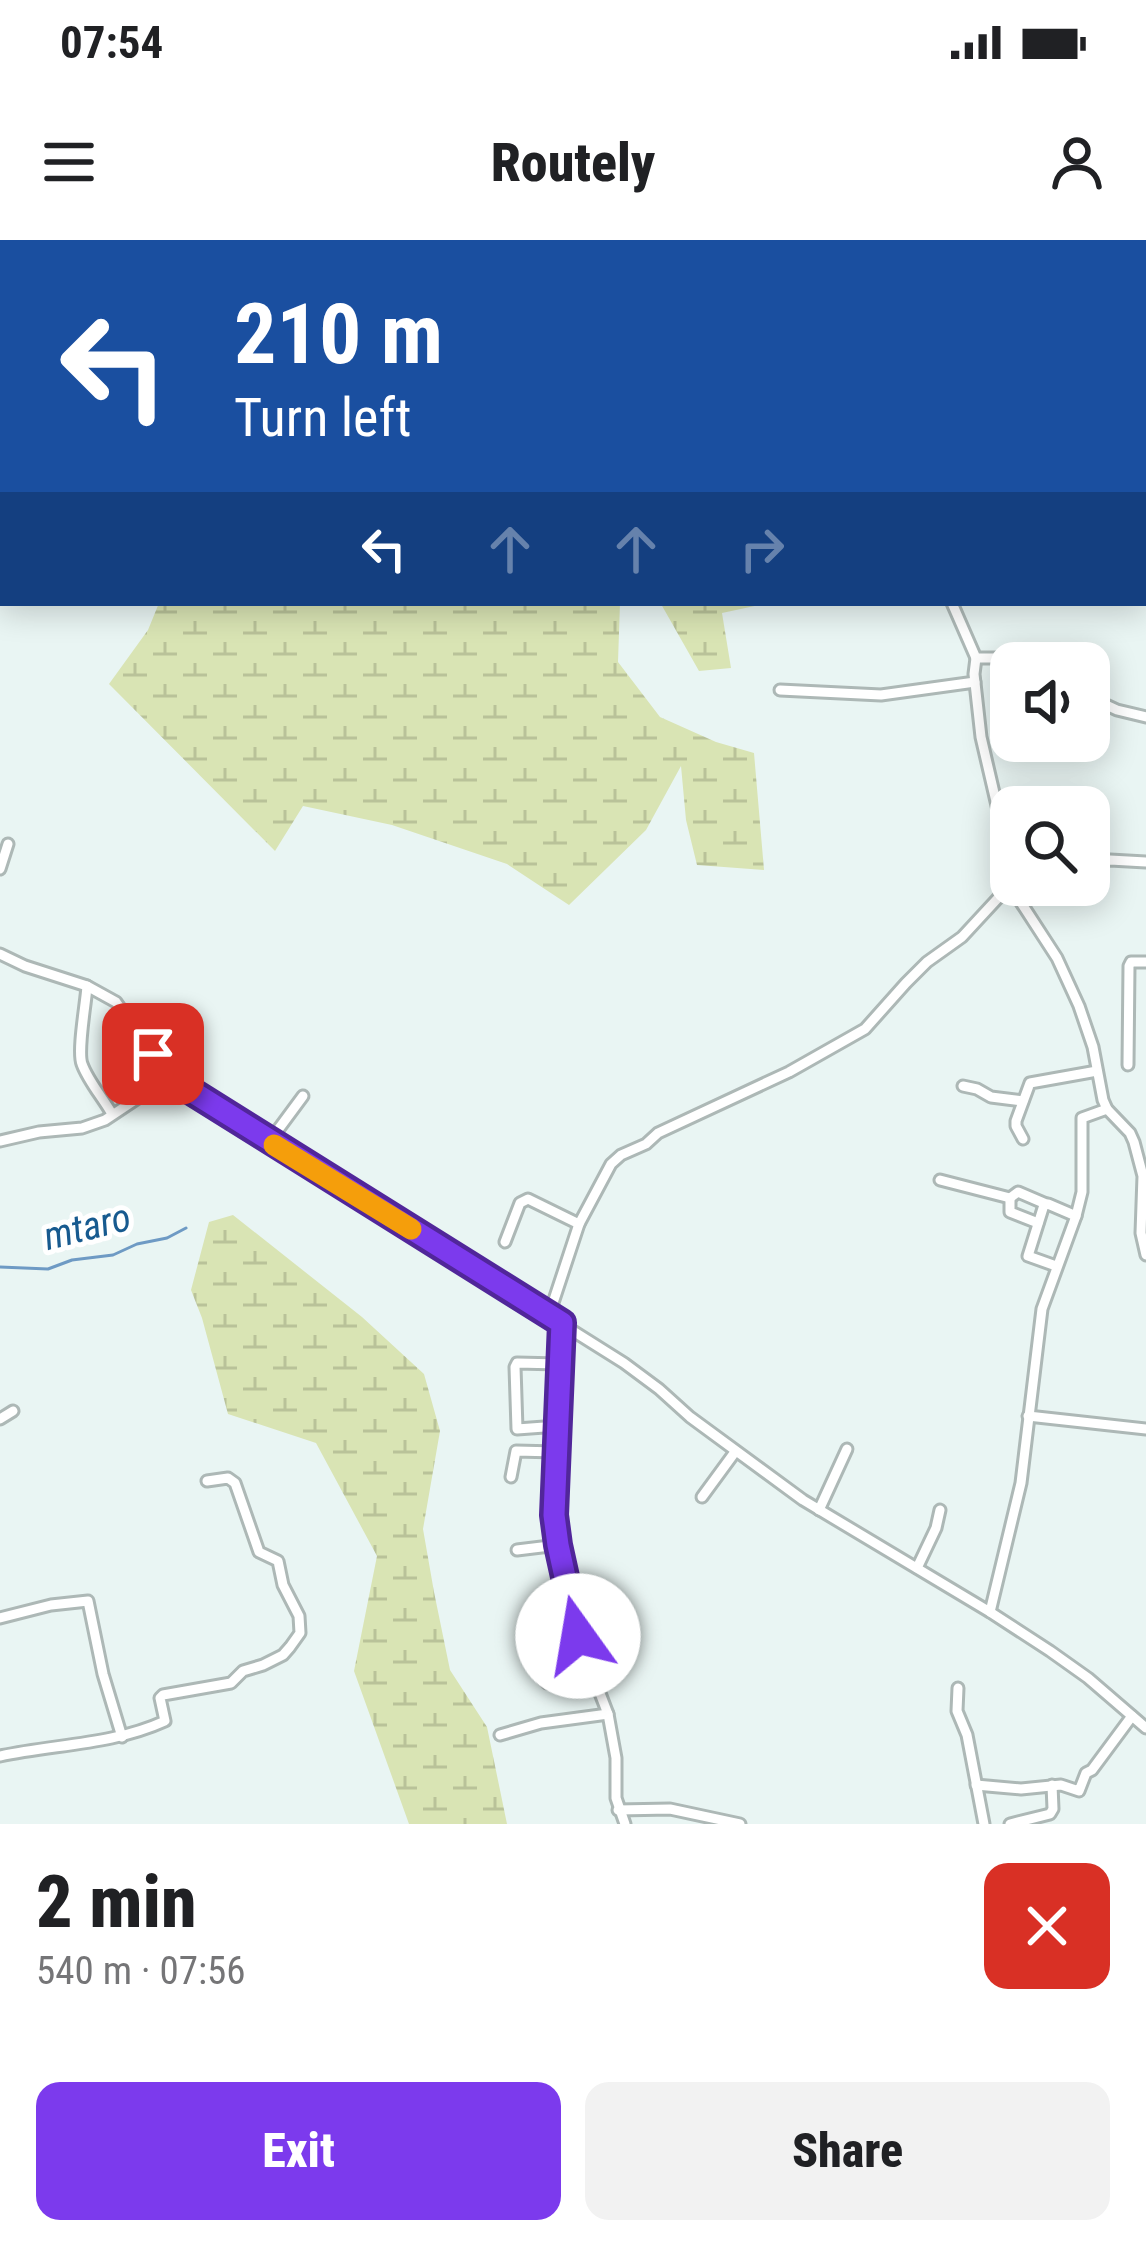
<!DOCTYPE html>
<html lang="en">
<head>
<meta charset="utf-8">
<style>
  :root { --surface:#fff; --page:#f2f2f2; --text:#202124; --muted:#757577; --accent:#7c3aed }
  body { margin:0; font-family:"Roboto Condensed",sans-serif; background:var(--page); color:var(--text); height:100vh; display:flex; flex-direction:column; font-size:45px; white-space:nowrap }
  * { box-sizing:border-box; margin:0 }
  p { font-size:39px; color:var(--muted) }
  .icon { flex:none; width:66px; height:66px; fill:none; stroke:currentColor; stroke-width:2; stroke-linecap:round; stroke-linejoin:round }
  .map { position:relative; height:1584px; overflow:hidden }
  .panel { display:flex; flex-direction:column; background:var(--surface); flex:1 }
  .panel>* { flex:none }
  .guide { position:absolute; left:0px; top:0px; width:1146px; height:366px; box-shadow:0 6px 30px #0003; background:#1a4fa0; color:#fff; overflow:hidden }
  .fabs { position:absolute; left:990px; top:402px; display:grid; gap:24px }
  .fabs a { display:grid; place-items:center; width:120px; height:120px; border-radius:24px; background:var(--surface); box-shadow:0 6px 30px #0003; font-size:60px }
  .pin { position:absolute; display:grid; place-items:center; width:102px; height:102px; color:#fff; margin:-51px; border-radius:24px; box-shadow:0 6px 18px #0006 }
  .me { position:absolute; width:132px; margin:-66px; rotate:347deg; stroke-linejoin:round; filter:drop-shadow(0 0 9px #0008) }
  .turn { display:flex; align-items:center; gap:42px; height:252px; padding:0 36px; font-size:54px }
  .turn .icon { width:156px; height:156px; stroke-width:2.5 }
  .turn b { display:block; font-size:84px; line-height:102px }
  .lanes { display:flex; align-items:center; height:114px; padding:0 36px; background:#0003; justify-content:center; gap:60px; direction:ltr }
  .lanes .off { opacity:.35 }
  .round { display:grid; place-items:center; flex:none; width:126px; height:126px; border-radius:24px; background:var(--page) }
  .head { display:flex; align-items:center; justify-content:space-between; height:204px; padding:0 36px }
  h1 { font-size:72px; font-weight:800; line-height:90px }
  .action { display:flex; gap:24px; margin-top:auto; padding:24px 36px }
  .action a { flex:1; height:138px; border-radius:24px; background:var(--accent); color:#fff; font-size:48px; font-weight:800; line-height:138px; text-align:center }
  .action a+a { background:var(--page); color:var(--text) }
  .status { display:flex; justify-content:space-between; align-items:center; height:84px; padding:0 60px; background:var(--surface); direction:ltr }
  .status svg { height:33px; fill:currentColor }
  header { display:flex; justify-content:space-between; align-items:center; height:156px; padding:0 36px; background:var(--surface); font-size:54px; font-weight:800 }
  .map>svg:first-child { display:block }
  .wetland { fill:url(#wetland-marsh) }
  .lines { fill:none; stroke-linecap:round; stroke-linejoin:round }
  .stream { stroke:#6e9ac4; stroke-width:3 }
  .street-casing { stroke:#adb8b6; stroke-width:15 }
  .street { stroke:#fff; stroke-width:9 }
  .route-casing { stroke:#51269a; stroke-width:30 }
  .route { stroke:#7c3aed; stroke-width:21 }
  .slow { stroke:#f59e0b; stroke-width:21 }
  .labels { text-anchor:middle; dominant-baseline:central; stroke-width:10; stroke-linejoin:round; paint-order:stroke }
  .water-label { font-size:39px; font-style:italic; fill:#175a8f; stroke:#fff }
</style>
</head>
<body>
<div class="status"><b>07:54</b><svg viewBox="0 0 49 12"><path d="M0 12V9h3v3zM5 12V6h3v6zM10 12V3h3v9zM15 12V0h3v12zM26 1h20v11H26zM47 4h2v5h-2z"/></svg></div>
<header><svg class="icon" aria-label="menu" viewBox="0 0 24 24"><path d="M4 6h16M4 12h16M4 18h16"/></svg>Routely<svg class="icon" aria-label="person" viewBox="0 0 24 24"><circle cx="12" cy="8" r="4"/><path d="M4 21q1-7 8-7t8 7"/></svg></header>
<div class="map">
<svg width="1146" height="1584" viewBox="0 0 1146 1584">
  <defs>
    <pattern id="wetland-marsh" width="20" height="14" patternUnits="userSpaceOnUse" patternTransform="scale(3)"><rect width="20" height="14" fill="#d9e4b4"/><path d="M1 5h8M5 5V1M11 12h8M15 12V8" fill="none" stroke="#b9c299"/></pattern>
  </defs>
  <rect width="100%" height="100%" fill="#e9f5f3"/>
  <!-- wetland -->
  <g class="wetland">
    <polygon points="159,363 620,363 618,422 660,477 716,502 754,513 764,630 697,625 686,580 681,526 646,590 569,665 507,624 392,585 303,566 275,611 109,444 148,390"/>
    <polygon points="769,363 722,373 731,428 699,431 661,364"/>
    <polygon points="233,975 362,1077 424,1134 440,1191 423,1289 434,1352 450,1430 487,1487 507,1584 409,1584 354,1431 377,1316 316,1203 228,1174 202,1078 191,1050 209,982"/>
  </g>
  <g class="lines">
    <!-- stream -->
    <polyline class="stream" points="0,1027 48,1029 72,1020 113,1015 137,1004 167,998 186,988"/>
    <defs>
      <g id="street">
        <polyline points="1111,0 1111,3"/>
        <polyline points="127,3 135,0"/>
        <polyline points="773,3 773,0"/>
        <polyline points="831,3 834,0"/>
        <polyline points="1057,3 1063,0"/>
        <polyline points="0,15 3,14"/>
        <polyline points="1143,84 1146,89"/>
        <polyline points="1143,171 1146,169"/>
        <polyline points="1143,222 1146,221"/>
        <polyline points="0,226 3,227"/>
        <polyline points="0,273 3,272"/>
        <polyline points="1143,288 1146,288"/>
        <polyline points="0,347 3,339"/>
        <polyline points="952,363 976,418 1000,418 1011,423"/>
        <polyline points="976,418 974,434 981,497 998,570 1009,644 1057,718 1079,766 1093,807 1103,860 1107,869 1130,893 1134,902 1143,936 1141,993 1146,1015"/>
        <polyline points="780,450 881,455 975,442"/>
        <polyline points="1089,457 1117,470 1146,477"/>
        <polyline points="1089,624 1110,620 1146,622"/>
        <polyline points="0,629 8,604"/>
        <polyline points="0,714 25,726 87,746 116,762 153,815 183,846"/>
        <path d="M87,746C86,763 77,811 82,824C88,841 103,858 112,874"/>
        <polyline points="1128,825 1129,726 1131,722 1146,722"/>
        <polyline points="963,846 977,849 991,857 1023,861"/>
        <polyline points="1023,899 1016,886 1016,881 1030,843 1097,831"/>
        <polyline points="0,901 39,892 82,888 105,880 150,850 183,846 624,1123 659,1149 690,1177 803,1260 990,1372 1050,1411 1088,1438 1146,1488"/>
        <polyline points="269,902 303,856"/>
        <polyline points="940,940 1010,958 1018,952 1046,964"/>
        <polyline points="1010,958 1010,972 1038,983"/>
        <polyline points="505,1002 520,963 528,959 579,984"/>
        <polyline points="1056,1026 1028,1016 1044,965 1048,964 1076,976"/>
        <polyline points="549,1075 579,984 611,924 621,915 646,904 658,893 789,832 865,789 906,743 927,722 962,697 1011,644"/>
        <polyline points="562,1083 554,1234 558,1305 578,1396 608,1474 616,1518 616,1558 625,1584"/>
        <polyline points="1028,1176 1146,1189"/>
        <polyline points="0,1179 13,1171"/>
        <polyline points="558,1186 517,1189 515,1127 517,1123 559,1124"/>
        <polyline points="511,1237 516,1211 556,1212"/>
        <polyline points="702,1257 735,1212"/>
        <polyline points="819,1270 847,1209"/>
        <polyline points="517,1310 558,1305"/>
        <polyline points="917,1328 936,1288 940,1270"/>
        <polyline points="990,1372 1021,1243 1042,1069 1076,976 1082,952 1082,878 1107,869"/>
        <polyline points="0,1378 51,1365 88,1361 103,1434 122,1497"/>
        <polyline points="578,1396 538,1404 542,1438 547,1443 591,1431"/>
        <polyline points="958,1448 957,1471 967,1495 984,1584"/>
        <polyline points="500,1495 541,1483 608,1474"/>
        <path d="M0,1516C56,1504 112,1505 165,1481L160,1458L163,1455L231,1443L243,1431L263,1425L283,1415L290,1407L300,1393L299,1376L283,1345L278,1321L259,1312L235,1243L228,1238L207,1241"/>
        <polyline points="976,1545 1021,1549 1061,1545 1079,1551 1086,1533 1092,1530 1132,1476"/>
        <polyline points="618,1570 670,1569 740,1584"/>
        <polyline points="1010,1584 1050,1574 1053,1569 1052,1545"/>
      </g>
    </defs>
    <!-- street casing -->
    <use href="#street" class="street-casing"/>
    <!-- street -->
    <use href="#street" class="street"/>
  </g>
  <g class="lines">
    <defs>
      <polyline id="route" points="153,814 183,846 562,1083 554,1275 558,1305 578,1396"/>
    </defs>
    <!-- route casing -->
    <use href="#route" class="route-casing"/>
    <!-- route -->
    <use href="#route" class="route"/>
    <!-- slow -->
    <polyline class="slow" points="274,905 411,989"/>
  </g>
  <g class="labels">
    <!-- water labels -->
    <g class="water-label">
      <text transform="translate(87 987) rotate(-14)">mtaro</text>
    </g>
  </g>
</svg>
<div class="fabs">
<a><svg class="icon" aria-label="sound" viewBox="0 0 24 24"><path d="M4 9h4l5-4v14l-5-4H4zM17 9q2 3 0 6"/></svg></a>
<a><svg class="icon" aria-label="search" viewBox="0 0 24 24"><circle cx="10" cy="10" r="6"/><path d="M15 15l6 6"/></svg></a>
</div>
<div class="pin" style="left:153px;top:814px;background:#d93025"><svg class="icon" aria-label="arrive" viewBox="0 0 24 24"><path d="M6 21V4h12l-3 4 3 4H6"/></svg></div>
<svg class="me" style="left:578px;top:1396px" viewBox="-20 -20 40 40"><circle r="19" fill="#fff"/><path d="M0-13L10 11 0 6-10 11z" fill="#7c3aed"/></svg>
<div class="guide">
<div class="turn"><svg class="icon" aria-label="left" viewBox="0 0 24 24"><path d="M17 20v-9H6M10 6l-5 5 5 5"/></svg><div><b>210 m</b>Turn left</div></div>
<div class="lanes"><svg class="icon" aria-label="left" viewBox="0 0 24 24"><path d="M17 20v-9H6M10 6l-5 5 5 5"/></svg><svg class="icon off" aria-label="ahead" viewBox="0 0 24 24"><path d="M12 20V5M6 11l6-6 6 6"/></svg><svg class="icon off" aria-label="ahead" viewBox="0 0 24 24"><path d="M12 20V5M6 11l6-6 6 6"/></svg><svg class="icon off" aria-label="right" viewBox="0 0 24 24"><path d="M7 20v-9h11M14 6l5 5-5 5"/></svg></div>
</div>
</div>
<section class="panel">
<div class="head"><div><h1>2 min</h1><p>540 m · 07:56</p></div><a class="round" style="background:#d93025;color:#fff"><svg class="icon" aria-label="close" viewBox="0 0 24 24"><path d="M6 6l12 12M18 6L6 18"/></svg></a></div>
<div class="action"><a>Exit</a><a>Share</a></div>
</section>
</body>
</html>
